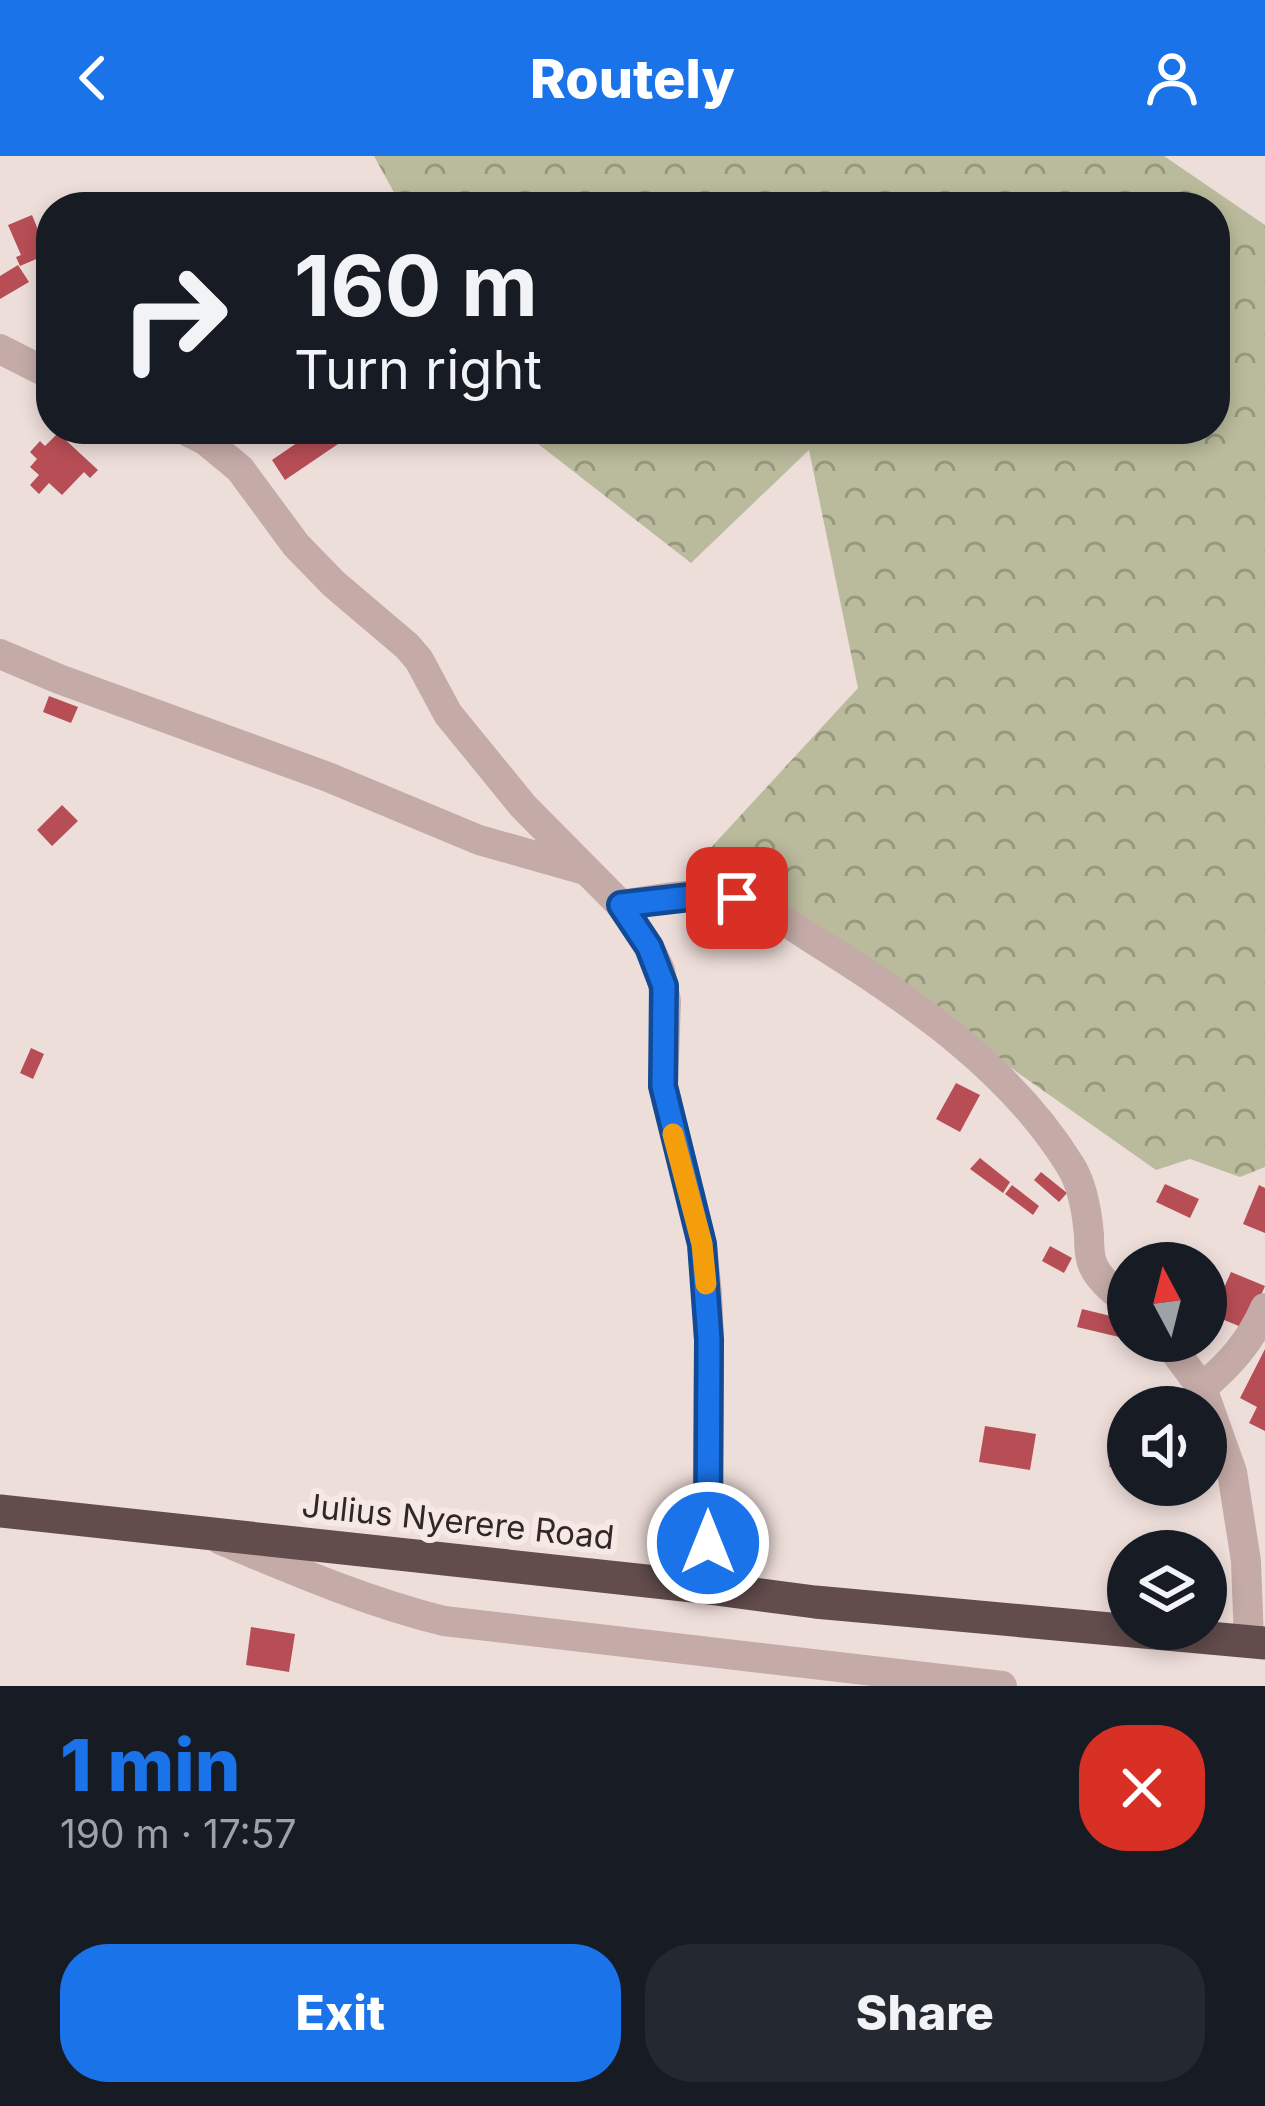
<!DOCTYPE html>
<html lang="en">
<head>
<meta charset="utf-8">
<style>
  :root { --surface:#171b24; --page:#242831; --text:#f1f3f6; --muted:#9ea1a6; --accent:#1a73e8 }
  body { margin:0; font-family:Inter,sans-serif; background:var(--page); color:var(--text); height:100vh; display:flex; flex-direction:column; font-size:45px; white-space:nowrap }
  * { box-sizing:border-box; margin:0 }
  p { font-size:39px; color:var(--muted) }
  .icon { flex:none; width:66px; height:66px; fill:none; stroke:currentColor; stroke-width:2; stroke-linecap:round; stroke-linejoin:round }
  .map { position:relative; height:1530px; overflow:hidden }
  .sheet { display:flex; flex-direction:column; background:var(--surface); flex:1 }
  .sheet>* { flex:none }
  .hud { position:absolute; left:36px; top:36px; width:1194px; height:252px; border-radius:48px; box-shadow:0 6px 18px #0003; background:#171b24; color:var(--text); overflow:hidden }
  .needle { width:78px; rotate:353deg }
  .fabs { position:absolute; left:1107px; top:1086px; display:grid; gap:24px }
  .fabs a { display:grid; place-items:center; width:120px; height:120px; border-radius:50%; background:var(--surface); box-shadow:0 6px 18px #0003; font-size:60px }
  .pin { position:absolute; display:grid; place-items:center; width:102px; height:102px; color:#fff; margin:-51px; border-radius:24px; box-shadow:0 6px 18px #0006 }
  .me { position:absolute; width:132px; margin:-66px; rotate:0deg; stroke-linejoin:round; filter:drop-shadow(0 0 9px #0008) }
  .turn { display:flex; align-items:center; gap:42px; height:252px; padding:0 60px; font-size:54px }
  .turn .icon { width:156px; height:156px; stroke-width:2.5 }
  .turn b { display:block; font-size:84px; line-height:102px }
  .round { display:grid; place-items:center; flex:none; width:126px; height:126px; border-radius:48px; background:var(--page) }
  .head { display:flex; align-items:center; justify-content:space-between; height:204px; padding:0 60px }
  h1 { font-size:72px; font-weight:800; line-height:90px; color:var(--accent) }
  .action { display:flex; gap:24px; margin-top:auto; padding:24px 60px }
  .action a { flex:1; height:138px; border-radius:48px; background:var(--accent); color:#fff; font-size:48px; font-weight:800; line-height:138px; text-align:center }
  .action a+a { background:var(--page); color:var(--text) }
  header { display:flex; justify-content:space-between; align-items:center; height:156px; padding:0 60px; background:var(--accent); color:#fff; font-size:54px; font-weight:800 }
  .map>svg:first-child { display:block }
  .forest { fill:url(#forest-crowns) }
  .building { fill:#b84e55 }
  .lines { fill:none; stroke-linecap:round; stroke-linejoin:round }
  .minor { stroke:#c4aba7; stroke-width:30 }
  .trunk { stroke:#624c4c; stroke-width:33 }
  .route-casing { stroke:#114b97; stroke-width:30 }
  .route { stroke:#1a73e8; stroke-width:21 }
  .slow { stroke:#f59e0b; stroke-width:21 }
  .labels { text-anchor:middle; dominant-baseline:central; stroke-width:12; stroke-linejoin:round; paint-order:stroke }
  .street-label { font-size:33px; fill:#322727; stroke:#f6e9e5 }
</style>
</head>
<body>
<header><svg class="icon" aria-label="back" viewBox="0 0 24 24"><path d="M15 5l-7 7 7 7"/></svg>Routely<svg class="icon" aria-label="person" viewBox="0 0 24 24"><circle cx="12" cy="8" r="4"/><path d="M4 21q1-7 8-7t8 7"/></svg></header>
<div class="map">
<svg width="1265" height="1530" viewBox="0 0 1265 1530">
  <defs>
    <pattern id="forest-crowns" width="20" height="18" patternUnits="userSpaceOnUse" patternTransform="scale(3)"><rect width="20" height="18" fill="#babb9c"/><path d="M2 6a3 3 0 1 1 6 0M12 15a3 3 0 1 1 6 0" fill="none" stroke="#98987f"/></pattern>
  </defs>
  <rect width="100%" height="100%" fill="#eededa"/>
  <!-- forest -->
  <polygon class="forest" points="374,0 1164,0 1265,69 1265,1011 1240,1021 1190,1003 1156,1014 706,697 858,532 809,294 691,407 528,280 524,273 1215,273 1215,51 402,51"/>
  <!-- building -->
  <g class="building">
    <polygon points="32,59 48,98 20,110 16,101 21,99 8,69"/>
    <polygon points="18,109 29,126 0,143 0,120"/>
    <polygon points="302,273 332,273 341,286 285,324 272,304 307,280"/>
    <polygon points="58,277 98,314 90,322 84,316 62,339 49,327 39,338 30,329 39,319 30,311 37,303 30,296 40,285 45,290"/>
    <polygon points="49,540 78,551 71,567 43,556"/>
    <polygon points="62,649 78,665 52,690 37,674"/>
    <polygon points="31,892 44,898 33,923 20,917"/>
    <polygon points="956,927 980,939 960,976 936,963"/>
    <polygon points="980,1002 1010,1026 1003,1037 970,1013"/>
    <polygon points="1041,1016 1067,1037 1059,1046 1034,1024"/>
    <polygon points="1165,1028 1199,1043 1190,1062 1156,1046"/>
    <polygon points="1012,1029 1039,1050 1033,1059 1005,1038"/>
    <polygon points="1259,1029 1265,1032 1265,1077 1243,1068"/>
    <polygon points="1050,1090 1072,1102 1064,1117 1042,1105"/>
    <polygon points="1231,1116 1265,1130 1246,1173 1212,1159"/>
    <polygon points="1082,1153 1123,1163 1119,1181 1077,1171"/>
    <polygon points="1265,1193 1265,1275 1249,1267 1257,1251 1240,1242"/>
    <polygon points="1119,1259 1128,1261 1128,1314 1109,1311"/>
    <polygon points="985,1270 1036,1278 1030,1314 979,1306"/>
    <polygon points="251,1471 295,1478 289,1516 246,1509"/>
  </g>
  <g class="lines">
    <!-- minor -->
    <g class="minor">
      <polyline points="0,193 51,219"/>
      <polyline points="183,273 205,284 240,313 296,389 334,428 407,490 419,504 448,558 523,650 621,749 649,791 660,814 666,845 663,930 702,1089 707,1138 709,1184 707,1432"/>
      <polyline points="0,498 59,523 328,621 479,684 585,714"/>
      <path d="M621,749C657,743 702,734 739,743C767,751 795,772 819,787C913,846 1011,913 1070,1009C1083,1029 1087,1056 1089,1079C1089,1088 1089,1098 1092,1107C1098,1123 1115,1136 1128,1147"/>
      <polyline points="1167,1185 1202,1232 1232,1316 1246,1405 1249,1486"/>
      <path d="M1202,1232C1230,1208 1250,1186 1265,1152"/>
      <path d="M221,1384C295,1415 367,1446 444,1465L1002,1530"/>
    </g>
    <!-- trunk -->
    <polyline class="trunk" points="0,1355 693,1430 815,1446 1265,1487"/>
  </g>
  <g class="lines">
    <defs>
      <polyline id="route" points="708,1387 709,1184 702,1088 663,930 664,830 649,791 621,749 690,741 737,742"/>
    </defs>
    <!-- route casing -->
    <use href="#route" class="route-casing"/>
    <!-- route -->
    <use href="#route" class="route"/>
    <!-- slow -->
    <polyline class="slow" points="673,978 702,1088 706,1128"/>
  </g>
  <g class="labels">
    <!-- street labels -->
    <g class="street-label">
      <text transform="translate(458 1365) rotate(6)">Julius Nyerere Road</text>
    </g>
  </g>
</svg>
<div class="fabs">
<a><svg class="needle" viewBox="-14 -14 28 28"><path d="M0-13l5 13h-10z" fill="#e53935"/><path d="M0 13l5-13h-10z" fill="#9ea1a6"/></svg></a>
<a><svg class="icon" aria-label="sound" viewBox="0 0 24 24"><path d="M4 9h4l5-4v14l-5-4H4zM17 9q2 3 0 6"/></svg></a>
<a><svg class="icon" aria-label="layers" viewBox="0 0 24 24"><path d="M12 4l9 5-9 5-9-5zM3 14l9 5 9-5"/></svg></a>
</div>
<div class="pin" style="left:737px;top:742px;background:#d93025"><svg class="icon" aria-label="arrive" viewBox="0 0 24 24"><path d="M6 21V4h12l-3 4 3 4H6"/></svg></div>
<svg class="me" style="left:708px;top:1387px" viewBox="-20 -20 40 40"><circle r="17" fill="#1a73e8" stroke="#fff" stroke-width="3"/><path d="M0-11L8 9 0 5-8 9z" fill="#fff"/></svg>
<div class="hud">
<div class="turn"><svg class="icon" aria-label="right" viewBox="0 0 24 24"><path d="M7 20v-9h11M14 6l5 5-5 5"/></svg><div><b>160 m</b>Turn right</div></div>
</div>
</div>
<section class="sheet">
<div class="head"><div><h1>1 min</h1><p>190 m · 17:57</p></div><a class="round" style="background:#d93025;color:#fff"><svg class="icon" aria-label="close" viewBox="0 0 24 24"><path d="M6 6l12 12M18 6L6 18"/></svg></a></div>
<div class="action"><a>Exit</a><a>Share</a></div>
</section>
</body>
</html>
